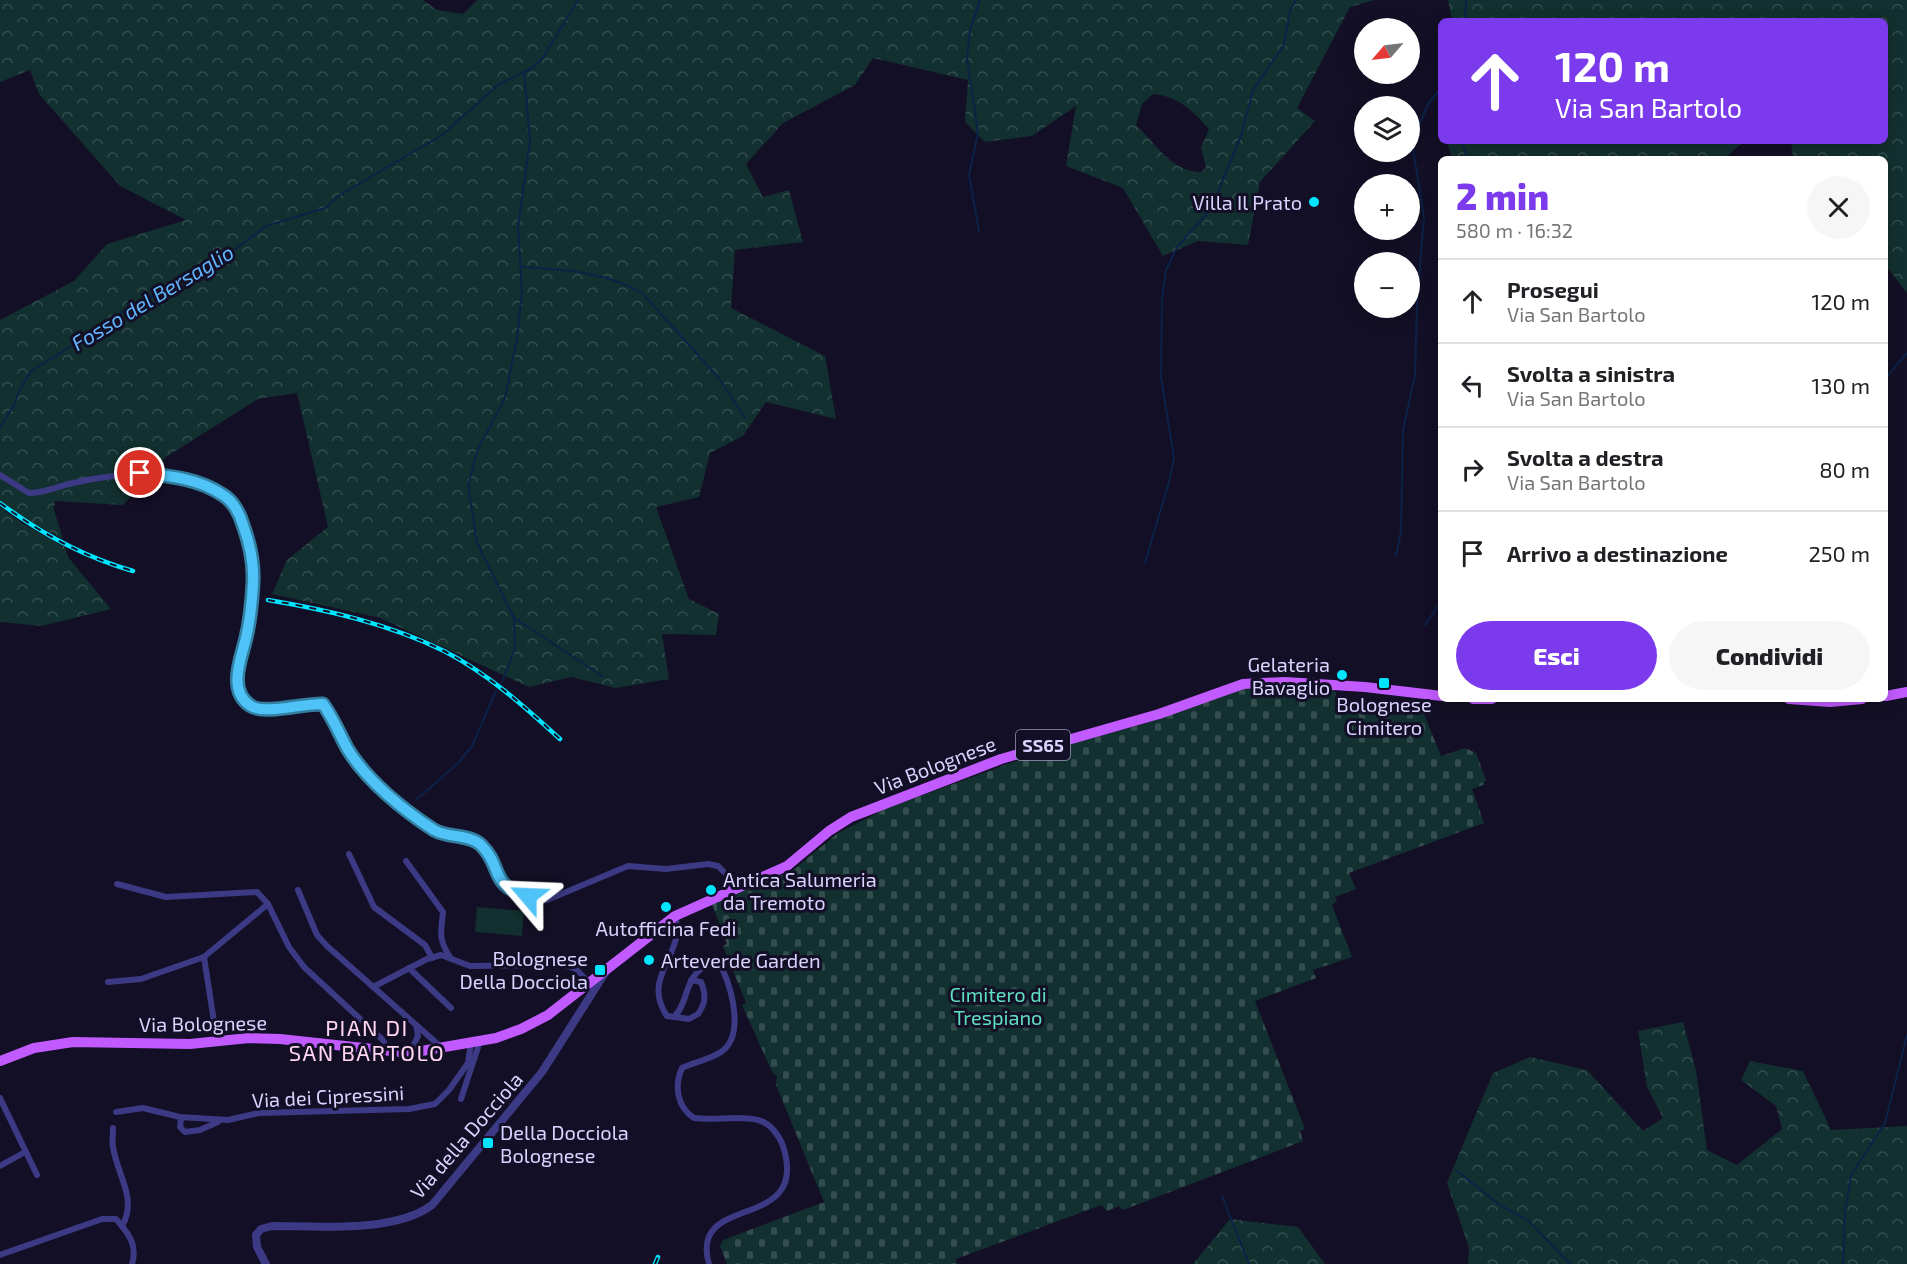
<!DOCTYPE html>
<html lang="it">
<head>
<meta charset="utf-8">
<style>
  :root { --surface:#fff; --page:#f6f6f6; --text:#202124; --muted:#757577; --line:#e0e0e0; --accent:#7c3aed }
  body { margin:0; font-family:"Exo 2",sans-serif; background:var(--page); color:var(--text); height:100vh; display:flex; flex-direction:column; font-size:22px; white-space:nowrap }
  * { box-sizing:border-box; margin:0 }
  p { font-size:20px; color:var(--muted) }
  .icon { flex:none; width:33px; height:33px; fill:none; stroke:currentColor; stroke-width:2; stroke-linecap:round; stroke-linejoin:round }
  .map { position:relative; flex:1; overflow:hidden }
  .details { position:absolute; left:1438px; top:156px; width:450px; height:546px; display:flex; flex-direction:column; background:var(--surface); border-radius:9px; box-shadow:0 3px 15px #0003 }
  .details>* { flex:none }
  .guide { position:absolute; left:1438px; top:18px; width:450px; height:126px; border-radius:9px; box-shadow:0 3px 15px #0003; background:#7c3aed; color:#fff; overflow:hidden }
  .needle { width:39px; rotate:242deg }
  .tools { position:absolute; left:1354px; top:18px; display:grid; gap:12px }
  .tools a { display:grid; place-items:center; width:66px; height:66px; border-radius:50%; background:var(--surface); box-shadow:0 3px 15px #0003; font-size:30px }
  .pin { position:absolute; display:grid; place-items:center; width:51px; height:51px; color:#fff; margin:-26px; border:3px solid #fff; border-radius:50%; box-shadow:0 2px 6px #0007 }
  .me { position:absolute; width:66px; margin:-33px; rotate:296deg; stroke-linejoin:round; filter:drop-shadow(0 0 4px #0008) }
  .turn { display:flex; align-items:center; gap:21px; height:126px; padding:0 18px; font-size:27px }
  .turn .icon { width:78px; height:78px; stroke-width:2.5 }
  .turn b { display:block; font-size:42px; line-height:51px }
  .round { display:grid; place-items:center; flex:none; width:63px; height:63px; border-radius:32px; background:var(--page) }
  .summary { display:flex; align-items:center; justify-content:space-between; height:102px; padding:0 18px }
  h1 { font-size:36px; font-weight:800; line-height:45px; color:var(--accent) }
  .cta { display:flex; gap:12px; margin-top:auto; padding:12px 18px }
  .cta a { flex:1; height:69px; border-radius:36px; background:var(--accent); color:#fff; font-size:24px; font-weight:800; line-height:69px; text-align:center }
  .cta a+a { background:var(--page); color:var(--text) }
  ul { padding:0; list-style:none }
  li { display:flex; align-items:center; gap:18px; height:84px; padding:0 18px; border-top:2px solid var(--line) }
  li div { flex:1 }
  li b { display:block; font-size:22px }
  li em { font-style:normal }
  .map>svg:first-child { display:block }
  .forest { fill:url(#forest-crowns); fill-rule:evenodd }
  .cemetery { fill:url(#cemetery-stones) }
  .pitch { fill:#12302f }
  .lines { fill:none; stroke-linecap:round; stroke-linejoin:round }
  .stream { stroke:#0c2248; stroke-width:2 }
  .minor { stroke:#3d3a85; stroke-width:6 }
  .tertiary { stroke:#3d3a85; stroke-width:8 }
  .primary { stroke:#c25bff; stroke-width:10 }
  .rail-casing { stroke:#00e5ff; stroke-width:4.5 }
  .rail { stroke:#130f26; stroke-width:2; stroke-dasharray:7; stroke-linecap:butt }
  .route-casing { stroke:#337fa1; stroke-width:15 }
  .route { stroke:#4fc3f7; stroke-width:10 }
  .poi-dot { fill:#00e5ff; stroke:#130f26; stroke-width:2 }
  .labels { text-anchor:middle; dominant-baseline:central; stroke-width:6; stroke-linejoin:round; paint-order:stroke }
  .shield { fill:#130f26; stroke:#9e99be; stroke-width:1.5 }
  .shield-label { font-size:18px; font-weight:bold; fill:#d9d4ff }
  .poi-label { font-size:20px; fill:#d9d4ff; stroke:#130f26; text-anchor:end }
  .street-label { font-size:20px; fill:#d9d4ff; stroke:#130f26 }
  .park-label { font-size:20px; fill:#5fe0c0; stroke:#130f26 }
  .water-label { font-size:21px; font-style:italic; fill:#62b6ff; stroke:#130f26 }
  .quarter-label { font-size:22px; letter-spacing:1.5px; fill:#ffd6f0; stroke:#130f26 }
</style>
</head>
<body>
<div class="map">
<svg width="1907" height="1264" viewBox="0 0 1907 1264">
  <defs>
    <pattern id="forest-crowns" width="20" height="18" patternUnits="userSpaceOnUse" patternTransform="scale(1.5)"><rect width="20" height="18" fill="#12302f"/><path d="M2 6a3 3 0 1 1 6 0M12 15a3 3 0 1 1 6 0" fill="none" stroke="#344d4e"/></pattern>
    <pattern id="cemetery-stones" width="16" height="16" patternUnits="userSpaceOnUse" patternTransform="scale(1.5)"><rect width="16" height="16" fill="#12302f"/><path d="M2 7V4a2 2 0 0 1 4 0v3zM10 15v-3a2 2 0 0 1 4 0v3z" fill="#344d4e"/></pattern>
  </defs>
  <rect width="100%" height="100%" fill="#130f26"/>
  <!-- forest -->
  <g class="forest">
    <path d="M0,0H423L437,10L463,14L477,0H1374L1350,7L1297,108L1315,121L1260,182L1248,245L1198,241L1163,256L1123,188L1066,166L1076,106L1032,136L985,142L965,122L968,80L873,58L855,85L783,123L746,164L763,197L789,190L803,242L735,250L731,308L825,356L836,419L766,402L743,436L710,453L699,497L656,507L689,599L719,614L716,635L662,634L669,679L616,688L571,677L529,687L380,618L272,594L287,560L328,527L297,393L258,399L166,457L123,505L55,501L54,510L63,539L25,519L0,500V320L74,281L107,244L186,220L120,186L39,94L30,70L0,82ZM1153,94C1178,96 1193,111 1209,129L1201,148L1206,167L1201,172C1172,172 1156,144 1136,125L1142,104Z"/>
    <polygon points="1448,0 1907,0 1907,293 1886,266 1886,159 1793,159 1791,141 1886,141 1886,21 1452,21"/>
    <polygon points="1447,141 1745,141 1723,159 1452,159"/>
    <polygon points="0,507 23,524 65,547 68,557 111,609 42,626 0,622"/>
    <polygon points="1683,1022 1696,1070 1707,1150 1737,1165 1782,1129 1776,1106 1741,1080 1750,1061 1803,1071 1831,1130 1907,1126 1907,1264 1468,1264 1469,1248 1447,1183 1493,1073 1530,1057 1587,1070 1643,1131 1663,1118 1647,1087 1638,1031"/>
    <polygon points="1230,1219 1298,1227 1325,1264 1193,1264"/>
  </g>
  <!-- cemetery -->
  <polygon class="cemetery" points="1244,689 1334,690 1344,711 1383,704 1419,702 1441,756 1465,748 1476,753 1486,780 1483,785 1472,789 1484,823 1349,873 1356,889 1335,897 1337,901 1332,905 1352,957 1313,970 1316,978 1255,1001 1305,1129 1300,1131 1303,1141 1123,1210 1119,1206 1107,1211 1101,1205 956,1259 957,1264 727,1264 720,1246 723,1240 824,1202 776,1085 777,1076 773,1074 742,1005 746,1003 723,946 727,944 712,904 793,870 838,833 885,809 1035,754 1147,723 1227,692"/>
  <!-- pitch -->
  <polygon class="pitch" points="477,907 524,911 522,936 475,932"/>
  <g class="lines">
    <!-- stream -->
    <g class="stream">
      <polyline points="1465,21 1466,0"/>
      <polyline points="1462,141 1467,159"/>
      <polyline points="979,231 969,175 978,133 967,58 970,30 980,0"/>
      <path d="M521,267C561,269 608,272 643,294L718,377L745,418"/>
      <polyline points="1886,378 1907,353"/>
      <polyline points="0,427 15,404 18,393 30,372 105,325 127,308 209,269 266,226 325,208 340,195 442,135 498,85 532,68 542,59 578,0"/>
      <polyline points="1396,556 1401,531 1403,430 1415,375 1417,303 1424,217 1412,143 1428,104 1442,87"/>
      <polyline points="1145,563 1169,482 1174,458 1161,377 1162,299 1166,270 1178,246 1211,209 1242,133 1253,90 1284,45 1290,11 1296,0"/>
      <polyline points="514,618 602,676"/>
      <polyline points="1425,625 1442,600"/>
      <polyline points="502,682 515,649 514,618 477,543 468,485 478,449 505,398 517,339 522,291 518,228 530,140 524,71"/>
      <polyline points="416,800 458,763 472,746 496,691"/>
      <polyline points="1456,1170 1497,1203 1529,1221 1570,1264"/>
      <polyline points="1222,1196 1249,1264"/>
      <polyline points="1843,1264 1845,1212 1851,1175 1885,1123 1907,1035"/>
    </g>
    <!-- minor -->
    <g class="minor">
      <path d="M0,475L29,493C43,493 56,487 69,484C107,475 149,471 187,479C260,495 260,580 246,639C243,652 237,665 237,679C237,689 242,701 251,706C265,715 305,703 323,704L347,748L367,774L435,831L473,840L481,846L502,883L511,891L547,900L628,866L666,869L708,864L718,866L726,874L735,890"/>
      <polyline points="349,854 374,907 425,945 432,958"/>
      <path d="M406,861L443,912C441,932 438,939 450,957"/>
      <polyline points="117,884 166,897 257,892 268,904 289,947 304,967 383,1040 388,1050"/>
      <polyline points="298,890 317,935 327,946 441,1047"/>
      <path d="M675,916C687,954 640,976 667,1016L689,1019L698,1014C706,1003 706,994 701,982L691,980"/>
      <polyline points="204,957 214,1022"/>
      <polyline points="409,968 451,1008"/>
      <polyline points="108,982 141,979 204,957 268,904"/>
      <polyline points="373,987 427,959 441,955 470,966 565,965 576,969 590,984"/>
      <path d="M674,1017C690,1002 683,973 711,964L722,968C732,990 745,1036 721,1052C709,1060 694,1062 682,1068C674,1086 677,1107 694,1118C715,1121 738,1115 758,1120C770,1123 779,1135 783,1146C811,1234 688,1191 709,1264"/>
      <polyline points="410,1052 418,1036 416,1025"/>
      <polyline points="0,1098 37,1175"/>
      <polyline points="461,1099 480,1041"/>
      <polyline points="116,1112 143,1108 180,1117 228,1120 259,1113 409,1109 435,1104 449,1090 468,1063 471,1043"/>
      <polyline points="181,1118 180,1127 185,1132 200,1130 218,1122"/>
      <path d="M113,1128C113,1134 112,1141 113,1147C117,1175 138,1199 122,1226"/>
      <polyline points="0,1166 25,1152"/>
      <path d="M0,1255L102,1219H116C128,1233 138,1244 132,1264"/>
    </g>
    <!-- tertiary -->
    <path class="tertiary" d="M266,1264L257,1247L256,1235L261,1229L272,1226C318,1226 395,1233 432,1205L542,1072L605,973"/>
    <!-- primary -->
    <g class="primary">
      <polyline points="1886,696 1907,692"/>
      <polyline points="1473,699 1492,699"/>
      <polyline points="1789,699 1830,702 1862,699"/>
      <polyline points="0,1061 34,1048 73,1042 190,1044 249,1038 280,1039 410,1053 496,1038 521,1029 548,1015 675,916 787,866 829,831 851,817 1001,759 1159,714 1243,684 1285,682 1365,687 1442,696"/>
    </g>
    <defs>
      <g id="rail">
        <path d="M0,503C40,533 84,557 133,571"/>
        <path d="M268,600C328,610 389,624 444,651C487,673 524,706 560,739"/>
        <polyline points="655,1264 658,1257"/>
      </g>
    </defs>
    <!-- rail casing -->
    <use href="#rail" class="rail-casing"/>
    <!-- rail -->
    <use href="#rail" class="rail"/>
  </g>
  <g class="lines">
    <defs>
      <path id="route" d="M140,473C169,476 198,478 223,495C233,501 240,514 243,525C250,544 254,563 253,583C252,601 250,621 246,638C241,659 227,691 251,706C265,715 305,703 323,704C333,718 339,733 347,748C366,780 403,810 434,830C448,838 469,834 481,845C504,868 488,885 528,896"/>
    </defs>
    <!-- route casing -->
    <use href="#route" class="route-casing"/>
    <!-- route -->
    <use href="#route" class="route"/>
  </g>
  <!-- markers -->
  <g class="poi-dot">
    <circle cx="1314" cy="202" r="6"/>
    <circle cx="1342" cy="675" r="6"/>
    <rect x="1378" y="677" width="12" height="12" rx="3"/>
    <circle cx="711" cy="890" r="6"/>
    <circle cx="666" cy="907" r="6"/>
    <circle cx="649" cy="960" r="6"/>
    <rect x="594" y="964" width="12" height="12" rx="3"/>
    <rect x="482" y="1137" width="12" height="12" rx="3"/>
  </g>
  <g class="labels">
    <!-- shield labels -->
    <rect class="shield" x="1016" y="730" width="54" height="30" rx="4.5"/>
    <g class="shield-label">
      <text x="1043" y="745">SS65</text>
    </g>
    <!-- poi labels -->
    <g class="poi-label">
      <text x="1302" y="202">Villa Il Prato</text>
      <text x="1330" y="664">Gelateria<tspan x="1330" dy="23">Bavaglio</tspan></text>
      <text x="1384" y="704" text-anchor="middle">Bolognese<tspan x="1384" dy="23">Cimitero</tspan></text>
      <text x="723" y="879" text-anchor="start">Antica Salumeria<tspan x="723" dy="23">da Tremoto</tspan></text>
      <text x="666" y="928" text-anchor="middle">Autofficina Fedi</text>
      <text x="588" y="958">Bolognese<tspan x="588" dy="23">Della Docciola</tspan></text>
      <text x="661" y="960" text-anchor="start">Arteverde Garden</text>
      <text x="500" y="1132" text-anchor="start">Della Docciola<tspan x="500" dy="23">Bolognese</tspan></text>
    </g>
    <!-- street labels -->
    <g class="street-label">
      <text transform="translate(935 765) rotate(-21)">Via Bolognese</text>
      <text transform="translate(203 1023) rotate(-1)">Via Bolognese</text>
      <text transform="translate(328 1096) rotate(-3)">Via dei Cipressini</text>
      <text transform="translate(466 1135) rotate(-49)">Via della Docciola</text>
    </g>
    <!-- park labels -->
    <g class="park-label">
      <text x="998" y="994">Cimitero di<tspan x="998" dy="23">Trespiano</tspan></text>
    </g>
    <!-- water labels -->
    <g class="water-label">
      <text transform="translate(152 297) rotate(-31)">Fosso del Bersaglio</text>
    </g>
    <!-- quarter labels -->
    <g class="quarter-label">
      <text x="367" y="1027">PIAN DI<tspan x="367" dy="25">SAN BARTOLO</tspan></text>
    </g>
  </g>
</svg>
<div class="tools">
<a><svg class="needle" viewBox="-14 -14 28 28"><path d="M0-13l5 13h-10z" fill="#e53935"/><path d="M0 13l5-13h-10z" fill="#757577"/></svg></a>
<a><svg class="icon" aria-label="layers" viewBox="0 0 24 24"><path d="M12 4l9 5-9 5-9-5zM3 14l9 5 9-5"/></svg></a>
<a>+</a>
<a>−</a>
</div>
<div class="pin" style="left:140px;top:473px;background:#d93025"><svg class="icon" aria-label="arrive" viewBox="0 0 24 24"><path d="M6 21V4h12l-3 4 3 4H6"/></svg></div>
<svg class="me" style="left:528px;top:896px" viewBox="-20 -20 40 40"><path d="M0-17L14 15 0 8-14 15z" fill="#4fc3f7" stroke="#fff" stroke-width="4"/></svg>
<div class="guide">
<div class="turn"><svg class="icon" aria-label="ahead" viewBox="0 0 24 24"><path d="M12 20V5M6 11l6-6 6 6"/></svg><div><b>120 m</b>Via San Bartolo</div></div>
</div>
<section class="details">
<div class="summary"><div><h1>2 min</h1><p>580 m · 16:32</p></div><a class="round"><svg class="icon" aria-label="close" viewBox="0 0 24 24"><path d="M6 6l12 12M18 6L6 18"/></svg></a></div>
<ul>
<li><svg class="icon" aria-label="ahead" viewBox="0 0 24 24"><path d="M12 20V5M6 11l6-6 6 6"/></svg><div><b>Prosegui</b><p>Via San Bartolo</p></div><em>120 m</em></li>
<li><svg class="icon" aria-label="left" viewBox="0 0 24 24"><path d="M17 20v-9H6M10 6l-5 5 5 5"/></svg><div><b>Svolta a sinistra</b><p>Via San Bartolo</p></div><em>130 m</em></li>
<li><svg class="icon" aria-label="right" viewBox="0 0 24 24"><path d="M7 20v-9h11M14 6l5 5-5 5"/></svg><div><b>Svolta a destra</b><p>Via San Bartolo</p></div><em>80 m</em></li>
<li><svg class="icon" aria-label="arrive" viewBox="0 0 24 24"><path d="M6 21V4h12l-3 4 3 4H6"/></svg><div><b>Arrivo a destinazione</b></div><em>250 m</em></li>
</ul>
<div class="cta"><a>Esci</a><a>Condividi</a></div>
</section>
</div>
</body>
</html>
